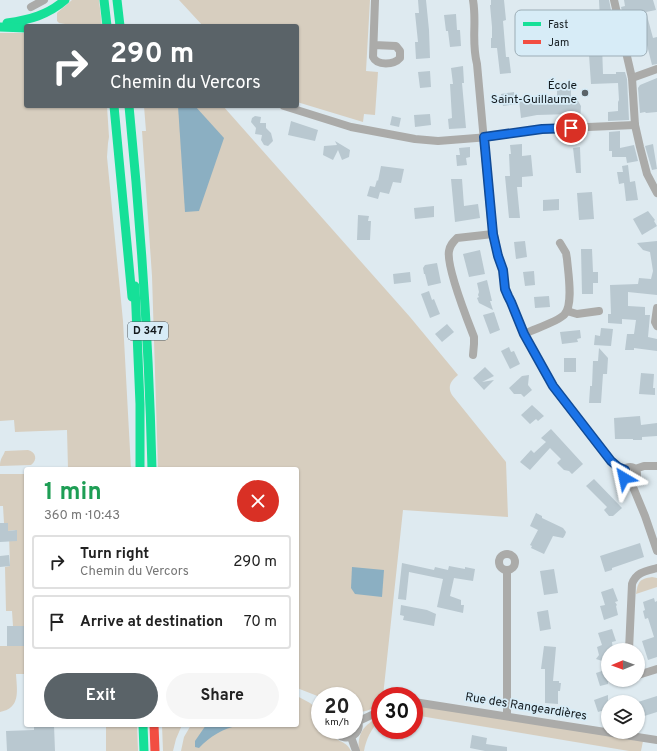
<!DOCTYPE html>
<html lang="en">
<head>
<meta charset="utf-8">
<style>
  :root { --surface:#fff; --page:#f6f6f6; --text:#222; --muted:#767676; --line:#e0e0e0; --accent:#5a6368 }
  body { margin:0; font-family:Overpass,sans-serif; background:var(--page); color:var(--text); height:100vh; display:flex; flex-direction:column; font-size:15px; white-space:nowrap }
  * { box-sizing:border-box; margin:0 }
  p { font-size:13px; color:var(--muted) }
  .icon { flex:none; width:22px; height:22px; fill:none; stroke:currentColor; stroke-width:2; stroke-linecap:round; stroke-linejoin:round }
  .map { position:relative; flex:1; overflow:hidden }
  .drawer { position:absolute; left:24px; top:467px; width:275px; height:260px; display:flex; flex-direction:column; background:var(--surface); border-radius:4px; box-shadow:0 1px 3px #0004 }
  .drawer>* { flex:none }
  .banner { position:absolute; left:24px; top:24px; width:275px; height:84px; border-radius:4px; box-shadow:0 1px 3px #0004; background:#5a6368; color:#fff; overflow:hidden }
  .needle { width:26px; rotate:269deg }
  .buttons { position:absolute; left:601px; top:643px; display:grid; gap:8px }
  .buttons a { display:grid; place-items:center; width:44px; height:44px; border-radius:50%; background:var(--surface); box-shadow:0 1px 3px #0004; font-size:20px }
  .speed { position:absolute; left:311px; top:687px; display:flex; gap:8px; font-size:20px; font-weight:700; text-align:center }
  .speed>* { display:grid; place-content:center; width:52px; height:52px; border-radius:50%; background:var(--surface); box-shadow:0 1px 3px #0004; line-height:1 }
  .speed small { font-size:10px; font-weight:400 }
  .speed .limit { border:6px solid #d22; background:#fff; color:#111 }
  .pin { position:absolute; display:grid; place-items:center; width:34px; height:34px; color:#fff; margin:-17px; border:2px solid #fff; border-radius:50%; box-shadow:0 1px 4px #0007 }
  .me { position:absolute; width:44px; margin:-22px; rotate:324deg; stroke-linejoin:round; filter:drop-shadow(0 0 3px #0008) }
  .turn { display:flex; align-items:center; gap:14px; height:84px; padding:0 20px; font-size:18px }
  .turn .icon { width:52px; height:52px; stroke-width:2.5 }
  .turn b { display:block; font-size:28px; line-height:34px }
  .round { display:grid; place-items:center; flex:none; width:42px; height:42px; border-radius:21px; background:var(--page) }
  .summary { display:flex; align-items:center; justify-content:space-between; height:68px; padding:0 20px }
  h1 { font-size:24px; font-weight:700; line-height:30px; color:#1e9e55 }
  .action { display:flex; gap:8px; margin-top:auto; padding:8px 20px }
  .action a { flex:1; height:46px; border-radius:24px; background:var(--accent); color:#fff; font-size:16px; font-weight:700; line-height:46px; text-align:center }
  .action a+a { background:var(--page); color:var(--text) }
  ul { padding:0; list-style:none }
  li { display:flex; align-items:center; gap:12px; height:54px; margin:0 8px 6px; padding:0 12px; border:2px solid var(--line); border-radius:4px }
  li div { flex:1 }
  li b { display:block; font-size:15px }
  li em { font-style:normal }
  .map>svg:first-child { display:block }
  .green { fill:#d7cebf }
  .water { fill:#8bafc2 }
  .building { fill:#b9c8d0 }
  .lines { fill:none; stroke-linecap:round; stroke-linejoin:round }
  .street { stroke:#ababa9; stroke-width:8 }
  .fast { stroke:#16e098; stroke-width:9 }
  .jam { stroke:#f24e42; stroke-width:9 }
  .route-casing { stroke:#114b97; stroke-width:10 }
  .route { stroke:#1a73e8; stroke-width:7 }
  .poi-dot { fill:#5a6368; stroke:#d7ecf7; stroke-width:1.5 }
  .labels { text-anchor:middle; dominant-baseline:central; stroke-width:3.5; stroke-linejoin:round; paint-order:stroke }
  .shield { fill:#d7ecf7; stroke:#4e595f; stroke-width:1 }
  .shield-label { font-size:11px; font-weight:bold; fill:#131a1e }
  .poi-label { font-size:12px; fill:#131a1e; stroke:#d7ecf7; text-anchor:end }
  .street-label { font-size:12px; fill:#131a1e; stroke:#d7ecf7 }
  .key { fill:#d7ecf7; stroke:#9cadb6; stroke-width:1 }
  .key-label { font-size:11px; fill:#131a1e }
</style>
</head>
<body>
<div class="map">
<svg width="657" height="751" viewBox="0 0 657 751">
  <rect width="100%" height="100%" fill="#deeaf0"/>
  <!-- green -->
  <g class="green">
    <polygon points="72,0 99,0 102,26 77,26 59,23 57,21 57,13"/>
    <polygon points="179,0 370,0 366,71 378,72 375,115 364,114 363,122 297,102 297,26 203,26"/>
    <polygon points="0,33 26,33 26,106 107,106 109,137 108,143 107,157 123,321 131,469 68,469 67,430 15,432 14,420 0,421"/>
    <path d="M144,106H223L410,317L458,375C451,381 447,386 452,395L506,462L508,517L403,510L383,696H380V704C371,709 364,715 354,709V696L320,697L297,688V469H158L152,276L142,131H146Z"/>
    <path d="M28,450C36,452 38,460 31,465L0,466C0,458 3,457 5,451Z"/>
    <polygon points="0,474 26,474 26,626 13,626 12,611 6,611 5,567 10,566 9,534 16,530 8,531 8,523 4,523 3,506 0,506"/>
    <path d="M652,577L657,578V587L636,594C638,582 639,579 652,577Z"/>
    <path d="M0,646H26V674H16C17,691 21,708 0,712Z"/>
    <path d="M297,696L310,703L320,711V730H329C334,743 346,739 351,751H181L184,737L191,725H297Z"/>
    <polygon points="414,705 643,741 641,751 629,751 414,715"/>
    <path d="M379,717L380,721C371,728 366,740 364,751H359C357,733 364,725 379,717Z"/>
    <polygon points="106,725 137,725 138,751 106,751"/>
    <polygon points="162,725 182,725 176,739 173,751 163,751"/>
  </g>
  <!-- water -->
  <g class="water">
    <polygon points="178,106 195,106 224,138 199,211 185,212"/>
    <polygon points="352,567 384,570 382,597 355,594 351,588"/>
    <path d="M206,725H239C223,729 210,736 199,748L195,747V741Z"/>
  </g>
  <!-- building -->
  <g class="building">
    <polygon points="418,0 426,0 429,30 430,58 416,59 415,42 418,42 415,13 419,13"/>
    <polygon points="491,0 504,0 506,20 503,21 506,57 509,57 511,73 500,74 497,48 491,48 491,38 492,38 492,27 490,5 491,5"/>
    <polygon points="599,0 609,0 618,44 602,45 603,74 616,74 616,72 625,72 627,79 629,120 608,121 608,112 618,111 618,102 619,100 618,83 591,84 588,40 586,40 583,29 589,28 588,22 600,21"/>
    <polygon points="624,0 653,0 656,10 646,12 653,38 657,37 657,64 652,65 639,13 623,16 621,7 625,6"/>
    <polygon points="456,14 457,30 460,30 461,46 450,47 448,31 446,31 444,15"/>
    <polygon points="463,66 464,83 462,83 466,128 449,129 448,119 452,118 450,84 453,84 451,68"/>
    <polygon points="430,71 431,87 420,88 418,72"/>
    <polygon points="657,78 657,112 646,113 645,112 640,113 638,88 640,85"/>
    <polygon points="557,83 571,83 571,101 578,101 581,106 580,122 571,122 571,114 537,115 521,118 519,100 531,98 531,99 536,98 537,102 557,102"/>
    <polygon points="514,92 516,104 503,106 501,94"/>
    <polygon points="430,114 431,125 415,127 414,115"/>
    <polygon points="255,116 261,117 260,123 266,123 266,128 271,133 273,141 268,146 264,145 261,140 262,135 255,134 256,128 251,122 252,118"/>
    <polygon points="392,116 401,118 399,127 390,125"/>
    <polygon points="291,121 318,130 315,141 288,135"/>
    <polygon points="620,131 620,148 634,145 638,161 627,163 626,157 612,157 612,151 609,151 609,132"/>
    <polygon points="335,141 350,150 349,157 342,160 338,150 333,160 323,155 324,146 337,145"/>
    <polygon points="522,144 522,156 531,155 533,176 522,177 522,187 517,187 520,218 509,218 505,176 510,176 509,154 511,154 510,145"/>
    <polygon points="653,144 657,169 652,170 645,146"/>
    <polygon points="470,147 470,157 466,158 467,165 457,166 456,155 460,155 459,148"/>
    <polygon points="580,147 581,173 576,173 573,148"/>
    <polygon points="628,165 630,182 635,181 638,200 626,201 624,183 619,184 617,172 623,172 622,166"/>
    <polygon points="381,166 404,169 401,183 393,182 389,194 380,192 378,199 367,196 370,186 375,187 377,180 378,181"/>
    <polygon points="451,179 462,179 464,206 478,204 480,218 455,222"/>
    <polygon points="592,192 594,219 579,220 577,193"/>
    <polygon points="559,199 559,210 543,211 543,200"/>
    <polygon points="434,206 434,217 415,219 414,208"/>
    <polygon points="648,211 655,220 654,221 657,226 642,235 633,219"/>
    <polygon points="358,215 369,216 368,221 371,221 370,240 357,240"/>
    <polygon points="525,241 527,257 516,259 514,242"/>
    <polygon points="657,241 657,295 628,292 628,306 645,307 645,315 650,315 648,337 657,339 657,351 634,348 634,350 625,350 627,334 634,334 636,320 622,319 622,324 608,323 608,314 611,314 610,285 638,284 639,278 651,279 653,271 650,252 643,250 637,243"/>
    <polygon points="581,249 592,249 593,272 598,272 598,283 593,283 593,294 582,294"/>
    <polygon points="480,250 485,274 469,277 463,254"/>
    <polygon points="437,263 441,283 428,286 425,274 424,274 423,268 425,265"/>
    <polygon points="534,271 535,285 525,286 523,272"/>
    <polygon points="410,272 411,282 394,284 393,274"/>
    <polygon points="487,280 492,301 490,301 493,310 479,303 477,298 479,297 478,295 479,292 477,283"/>
    <polygon points="429,291 432,300 434,299 440,314 430,318 421,294"/>
    <polygon points="549,296 550,307 535,308 534,297"/>
    <polygon points="494,312 500,330 490,334 483,315"/>
    <polygon points="447,324 454,332 442,342 435,334"/>
    <polygon points="601,328 613,329 611,346 594,345 595,335 600,336"/>
    <polygon points="580,330 581,338 577,339 578,342 562,344 560,332"/>
    <polygon points="509,347 511,352 514,351 520,364 510,369 501,351"/>
    <polygon points="599,348 608,358 607,374 603,374 601,403 589,403 590,388 590,386 592,386 593,361 598,361"/>
    <rect x="564" y="358" width="12" height="14"/>
    <polygon points="485,367 494,376 482,382 494,380 484,390 473,378"/>
    <polygon points="641,373 654,374 653,388 655,388 655,395 639,394"/>
    <polygon points="529,375 528,385 532,390 524,397 521,394 514,394 509,388 522,376"/>
    <polygon points="532,405 544,416 538,421 536,419 530,424 521,415"/>
    <polygon points="640,416 641,425 657,423 657,436 642,437 642,440 633,440 633,439 615,439 614,418"/>
    <polygon points="551,429 583,464 572,474 569,471 564,470 557,463 561,459 550,448 530,470 520,462 531,450 534,453 546,442 541,438"/>
    <polygon points="594,479 622,508 613,516 609,516 604,510 607,507 586,486"/>
    <polygon points="536,513 542,516 542,518 563,528 566,532 565,535 563,538 553,536 544,554 531,548 532,546 530,545 538,530 530,526"/>
    <polygon points="0,523 8,523 8,531 17,530 17,541 0,542"/>
    <polygon points="640,543 644,557 612,568 612,570 605,572 600,556"/>
    <polygon points="9,555 10,566 0,567 0,556"/>
    <polygon points="402,563 434,570 435,567 448,570 449,566 465,569 465,567 475,569 473,581 454,578 450,596 461,600 461,605 464,605 463,613 437,607 443,579 409,572 406,600 398,599"/>
    <polygon points="554,569 558,593 544,595 540,571"/>
    <polygon points="613,588 618,601 615,602 617,605 616,606 618,615 604,620 600,606 605,605 601,592"/>
    <polygon points="654,598 655,602 657,601 657,657 648,660 642,641 654,637 648,618 645,619 643,611 645,610 643,602"/>
    <polygon points="401,605 427,610 436,614 434,626 403,620 404,616 400,615"/>
    <polygon points="548,610 551,629 540,631 537,612"/>
    <rect x="7" y="626" width="19" height="20"/>
    <polygon points="612,629 616,641 612,642 613,650 608,650 608,663 596,659 599,655 597,647 602,645 598,633"/>
    <polygon points="544,646 556,647 553,681 559,681 559,683 561,683 560,691 558,691 558,704 545,703 545,669 541,669"/>
    <polygon points="608,669 608,684 600,686 596,673"/>
    <polygon points="608,695 608,709 598,712 594,700"/>
    <polygon points="657,696 657,712 638,718 638,702"/>
    <polygon points="34,725 54,725 55,751 7,751 6,731 34,730"/>
    <polygon points="472,735 487,738 486,744 507,747 507,751 485,751 470,748"/>
  </g>
  <g class="lines">
    <!-- street -->
    <g class="street">
      <path d="M473,0C477,23 471,41 477,64L491,219L498,256L503,270L505,289L508,296L511,302L524,334L546,374L561,397L611,461L618,467L625,470"/>
      <polyline points="614,0 632,78 635,125 640,147 647,174 657,193"/>
      <polyline points="31,7 44,0"/>
      <path d="M374,45L396,46L400,51V58C394,65 377,66 373,57L375,0"/>
      <polyline points="632,78 657,69"/>
      <polyline points="284,106 351,127 415,139 438,141 489,137 541,129 635,125"/>
      <polyline points="657,308 655,322 657,326"/>
      <polyline points="567,311 577,314 599,311"/>
      <path d="M524,334C534,329 557,322 564,315C574,306 568,272 567,259L566,253L560,243"/>
      <path d="M473,355L474,344V337C467,319 446,267 449,251C450,245 453,242 457,238L493,234"/>
      <circle cx="630" cy="474" r="7"/>
      <polyline points="635,469 644,466 657,466"/>
      <polyline points="632,480 633,487 645,516 657,551"/>
      <circle cx="507" cy="562" r="8"/>
      <polyline points="507,570 507,716"/>
      <path d="M629,650L632,584C636,572 646,571 657,568"/>
      <polyline points="638,675 657,669"/>
      <polyline points="414,702 657,740"/>
      <polyline points="359,721 380,711"/>
      <path d="M335,730C345,748 369,730 354,715"/>
      <polyline points="351,737 356,751"/>
    </g>
    <!-- fast -->
    <g class="fast">
      <polyline points="104,0 107,26"/>
      <polyline points="117,0 120,26"/>
      <path d="M7,23C29,20 48,15 65,0"/>
      <polyline points="0,27 26,28"/>
      <polyline points="114,106 132,297"/>
      <path d="M129,106C141,227 149,348 152,469"/>
      <polyline points="135,286 140,404 140,469"/>
      <polyline points="143,725 144,751"/>
    </g>
    <!-- jam -->
    <polyline class="jam" points="154,725 155,751"/>
  </g>
  <g class="lines">
    <defs>
      <polyline id="route" points="571,128 542,129 484,137 493,234 498,256 503,270 505,289 508,296 511,302 524,334 553,386 611,461 618,467 625,470 623,474 624,478"/>
    </defs>
    <!-- route casing -->
    <use href="#route" class="route-casing"/>
    <!-- route -->
    <use href="#route" class="route"/>
  </g>
  <!-- markers -->
  <circle class="poi-dot" cx="585" cy="93" r="4"/>
  <g class="labels">
    <!-- shield labels -->
    <rect class="shield" x="128" y="322" width="40" height="18" rx="3"/>
    <g class="shield-label">
      <text x="148" y="331">D 347</text>
    </g>
    <!-- poi labels -->
    <g class="poi-label">
      <text x="577" y="86">École<tspan x="577" dy="14">Saint-Guillaume</tspan></text>
    </g>
    <!-- street labels -->
    <g class="street-label">
      <text transform="translate(526 707) rotate(9)">Rue des Rangeardières</text>
    </g>
  </g>
  <!-- legend -->
  <rect x="515" y="10" width="132" height="46" rx="6" class="key"/>
  <rect x="523" y="22" width="18" height="4" fill="#16e098"/>
  <rect x="523" y="40" width="18" height="4" fill="#f24e42"/>
  <g class="key-label">
    <text x="548" y="28">Fast</text>
    <text x="548" y="46">Jam</text>
  </g>
</svg>
<div class="buttons">
<a><svg class="needle" viewBox="-14 -14 28 28"><path d="M0-13l5 13h-10z" fill="#e53935"/><path d="M0 13l5-13h-10z" fill="#767676"/></svg></a>
<a><svg class="icon" aria-label="layers" viewBox="0 0 24 24"><path d="M12 4l9 5-9 5-9-5zM3 14l9 5 9-5"/></svg></a>
</div>
<div class="speed"><div>20<small>km/h</small></div><div class="limit">30</div></div>
<div class="pin" style="left:571px;top:128px;background:#d93025"><svg class="icon" aria-label="arrive" viewBox="0 0 24 24"><path d="M6 21V4h12l-3 4 3 4H6"/></svg></div>
<svg class="me" style="left:624px;top:478px" viewBox="-20 -20 40 40"><path d="M0-17L14 15 0 8-14 15z" fill="#1a73e8" stroke="#fff" stroke-width="4"/></svg>
<div class="banner">
<div class="turn"><svg class="icon" aria-label="right" viewBox="0 0 24 24"><path d="M7 20v-9h11M14 6l5 5-5 5"/></svg><div><b>290 m</b>Chemin du Vercors</div></div>
</div>
<section class="drawer">
<div class="summary"><div><h1>1 min</h1><p>360 m · 10:43</p></div><a class="round" style="background:#d93025;color:#fff"><svg class="icon" aria-label="close" viewBox="0 0 24 24"><path d="M6 6l12 12M18 6L6 18"/></svg></a></div>
<ul>
<li><svg class="icon" aria-label="right" viewBox="0 0 24 24"><path d="M7 20v-9h11M14 6l5 5-5 5"/></svg><div><b>Turn right</b><p>Chemin du Vercors</p></div><em>290 m</em></li>
<li><svg class="icon" aria-label="arrive" viewBox="0 0 24 24"><path d="M6 21V4h12l-3 4 3 4H6"/></svg><div><b>Arrive at destination</b></div><em>70 m</em></li>
</ul>
<div class="action"><a>Exit</a><a>Share</a></div>
</section>
</div>
</body>
</html>
